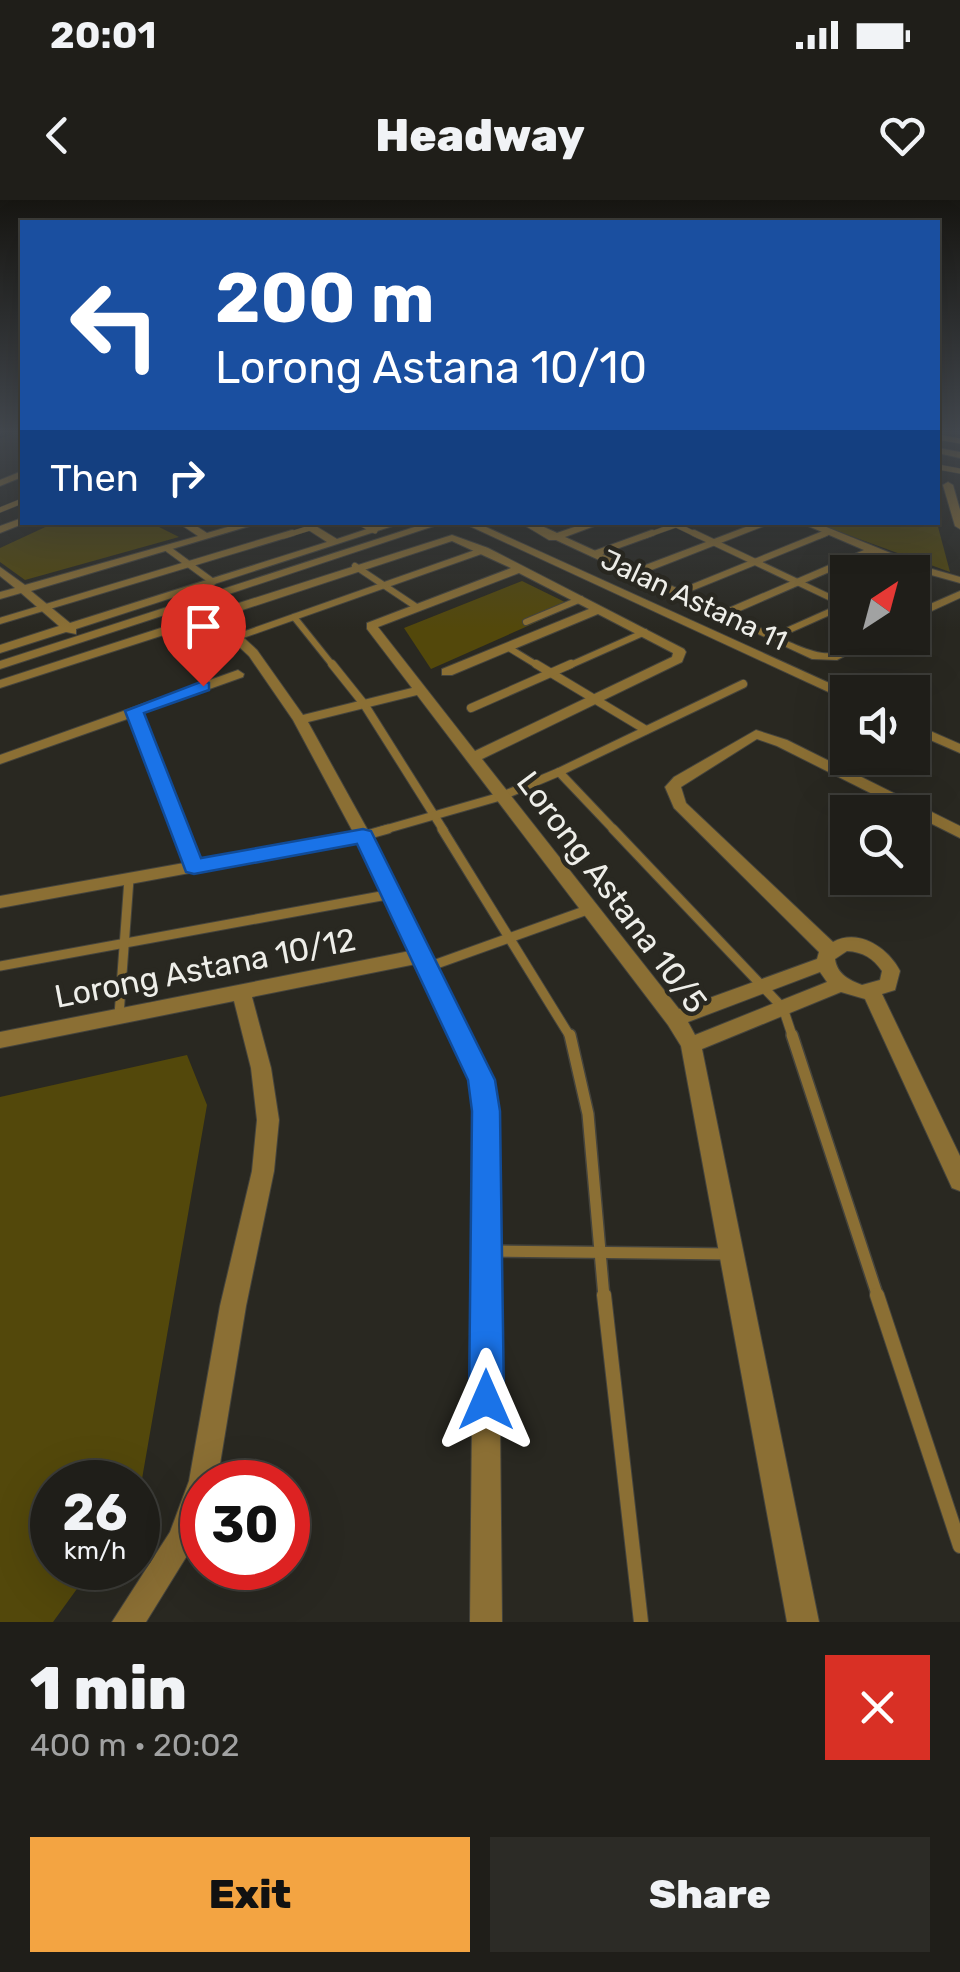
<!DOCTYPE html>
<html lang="en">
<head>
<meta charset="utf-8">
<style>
  :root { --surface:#1f1e19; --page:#2c2b26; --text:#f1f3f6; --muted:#a1a2a2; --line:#3c3c38; --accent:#f3a442 }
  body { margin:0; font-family:Rubik,sans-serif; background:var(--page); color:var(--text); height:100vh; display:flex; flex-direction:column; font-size:38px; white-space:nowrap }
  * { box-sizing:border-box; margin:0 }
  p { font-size:32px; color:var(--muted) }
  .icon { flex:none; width:55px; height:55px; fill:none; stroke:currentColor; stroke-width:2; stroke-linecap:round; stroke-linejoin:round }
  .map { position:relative; height:1422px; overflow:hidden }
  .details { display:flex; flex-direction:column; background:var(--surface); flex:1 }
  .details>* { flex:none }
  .guide { position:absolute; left:20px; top:20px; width:920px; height:305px; border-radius:0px; box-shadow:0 10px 40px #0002,0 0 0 2px var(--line); background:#1a4fa0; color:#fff; overflow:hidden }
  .needle { width:65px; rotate:36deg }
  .buttons { position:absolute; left:830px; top:355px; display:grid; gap:20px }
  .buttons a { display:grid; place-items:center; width:100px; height:100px; border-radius:0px; background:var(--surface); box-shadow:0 10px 40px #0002,0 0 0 2px var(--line); font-size:50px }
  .speed { position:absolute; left:30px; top:1260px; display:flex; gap:20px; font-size:50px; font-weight:700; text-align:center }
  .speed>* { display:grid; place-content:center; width:130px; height:130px; border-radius:50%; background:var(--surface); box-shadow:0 10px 40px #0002,0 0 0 2px var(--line); line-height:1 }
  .speed small { font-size:25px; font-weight:400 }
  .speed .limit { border:15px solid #d22; background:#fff; color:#111 }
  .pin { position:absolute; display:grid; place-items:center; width:85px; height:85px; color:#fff; margin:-102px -42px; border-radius:50% 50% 50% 0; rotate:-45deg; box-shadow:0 0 10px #0007 }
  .pin .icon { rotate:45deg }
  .me { position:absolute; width:110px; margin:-55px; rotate:0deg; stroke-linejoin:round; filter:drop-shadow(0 0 8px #0008) }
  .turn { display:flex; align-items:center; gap:35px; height:210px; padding:0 30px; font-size:45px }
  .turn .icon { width:130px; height:130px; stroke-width:2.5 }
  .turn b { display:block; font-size:70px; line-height:85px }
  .then { display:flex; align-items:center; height:95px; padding:0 30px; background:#0003; gap:20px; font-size:38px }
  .round { display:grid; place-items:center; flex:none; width:105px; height:105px; border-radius:0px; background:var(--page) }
  .summary { display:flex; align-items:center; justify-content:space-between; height:170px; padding:0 30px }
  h1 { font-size:60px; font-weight:800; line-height:75px }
  .primary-button { display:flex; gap:20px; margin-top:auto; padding:20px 30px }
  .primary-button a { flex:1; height:115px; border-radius:0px; background:var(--accent); color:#111; font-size:40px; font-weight:800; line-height:115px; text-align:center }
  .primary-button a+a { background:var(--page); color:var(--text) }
  .status { display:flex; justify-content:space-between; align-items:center; height:70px; padding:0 50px; background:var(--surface); direction:ltr }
  .status svg { height:28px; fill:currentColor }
  header { display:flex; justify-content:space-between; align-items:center; height:130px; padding:0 30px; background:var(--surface); font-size:45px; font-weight:800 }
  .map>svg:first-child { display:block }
  .green { fill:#53480b }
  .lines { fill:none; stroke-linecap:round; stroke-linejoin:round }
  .stream { stroke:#021015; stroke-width:4 }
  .lane-far5-casing { stroke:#45443d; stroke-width:6 }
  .lane-far4-casing { stroke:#45443d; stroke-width:8 }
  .lane-far3-casing { stroke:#45443d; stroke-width:10 }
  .lane-far2-casing { stroke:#45443d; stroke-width:11 }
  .lane-far1-casing { stroke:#45443d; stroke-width:14 }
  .lane-casing { stroke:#45443d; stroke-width:16 }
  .street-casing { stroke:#45443d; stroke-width:2 }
  .lane-far5 { stroke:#8b6f34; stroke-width:5 }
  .lane-far4 { stroke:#8b6f34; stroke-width:6 }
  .lane-far3 { stroke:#8b6f34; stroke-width:8 }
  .lane-far2 { stroke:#8b6f34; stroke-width:9 }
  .lane-far1 { stroke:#8b6f34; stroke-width:11 }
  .lane { stroke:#8b6f34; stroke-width:14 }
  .street { fill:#8b6f34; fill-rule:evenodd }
  .route { fill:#1a73e8; stroke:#114b97; stroke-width:2.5 }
  .labels { text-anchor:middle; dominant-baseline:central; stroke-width:9; stroke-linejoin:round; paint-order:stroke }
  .far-street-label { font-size:28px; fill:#eeeee9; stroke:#292821 }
  .street-label { font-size:32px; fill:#eeeee9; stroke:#292821 }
</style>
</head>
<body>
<div class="status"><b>20:01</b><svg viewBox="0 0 49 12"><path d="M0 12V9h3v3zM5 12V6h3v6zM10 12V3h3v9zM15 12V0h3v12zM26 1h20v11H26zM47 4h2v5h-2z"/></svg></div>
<header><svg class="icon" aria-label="back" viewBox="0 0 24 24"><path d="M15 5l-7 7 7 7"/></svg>Headway<svg class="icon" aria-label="heart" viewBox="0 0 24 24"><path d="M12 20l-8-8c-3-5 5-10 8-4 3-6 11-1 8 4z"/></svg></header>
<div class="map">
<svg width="960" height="1422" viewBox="0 0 960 1422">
  <rect width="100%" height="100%" fill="#292821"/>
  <!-- green -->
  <g class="green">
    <polygon points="54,323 151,323 179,337 25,380 0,362 0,348"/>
    <polygon points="815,323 937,323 950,372"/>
    <polygon points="522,381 573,406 431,469 404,428"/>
    <polygon points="187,855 207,905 138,1302 138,1282 52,1282 52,1368 92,1368 53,1422 0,1422 0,897"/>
  </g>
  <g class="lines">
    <!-- stream -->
    <polyline class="stream" points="0,236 17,230"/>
    <defs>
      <g id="lane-far5">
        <polyline points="938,237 960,241"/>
        <polyline points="938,267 960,271"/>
        <polyline points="0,310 22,301"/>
        <polyline points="358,322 375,331"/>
        <polyline points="670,322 699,336"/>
        <polyline points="284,336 310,328"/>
        <polyline points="645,336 676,325"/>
        <polyline points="820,336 829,332"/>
      </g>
      <g id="lane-far4">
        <polyline points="694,333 848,406"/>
        <polyline points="168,349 213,382"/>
        <polyline points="594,354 652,333"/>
        <polyline points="355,366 415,406"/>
        <polyline points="676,394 826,333"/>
        <polyline points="294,417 334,467"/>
        <polyline points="0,421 292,333"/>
        <polyline points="526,422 581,399"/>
        <polyline points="237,437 484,350"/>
        <polyline points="771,438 845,405"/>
        <polyline points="509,448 540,467"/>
        <polyline points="566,467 645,432"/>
      </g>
      <g id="lane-far3">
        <polyline points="332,464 364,504 444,631"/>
        <polyline points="536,464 646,530"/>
        <polyline points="471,508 571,464"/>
        <polyline points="380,631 502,596 559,572"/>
        <polyline points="615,631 559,572 743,484"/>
      </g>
      <g id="lane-far2">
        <polyline points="442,629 571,838"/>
        <polyline points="613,629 783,808 793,838"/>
        <polyline points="363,636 388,629"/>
        <polyline points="0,766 392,694"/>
        <polyline points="428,767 590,709"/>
        <polyline points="119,815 129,679"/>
      </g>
      <g id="lane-far1">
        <polyline points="570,835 588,914 604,1097"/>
        <polyline points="792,835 878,1097"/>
        <polyline points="489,1051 728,1054"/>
      </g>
      <g id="lane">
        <polyline points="604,1095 641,1422"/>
        <polyline points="877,1095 960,1346"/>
      </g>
      <g id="street">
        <polygon points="938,248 960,252 960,258 938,253"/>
        <polygon points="22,271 22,277 0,286 0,280"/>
        <polygon points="948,282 953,285 960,310 960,329 955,326 943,285"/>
        <polygon points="22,318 25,323 0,333 0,326"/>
        <polygon points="177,322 190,322 207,333 245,322 263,322 31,391 70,423 327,342 296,322 309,322 337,339 388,322 405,322 76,429 76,434 66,432 0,453 0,445 59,426 21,393 0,399 0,392 15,388 0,376 0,367 25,385 198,336"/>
        <path d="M430,322H446L205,402L214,411L452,335L488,348L684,449L686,452L682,462L482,559L679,809L817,759L819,752L674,608L665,587L674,577L756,530L787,540L960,626V638L777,546L757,539L681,587L686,603L833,742C859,728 888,748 900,771L895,790L882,794L960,956V991L952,988L865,799L841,792L702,849L819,1422H787L681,846L668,825L417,495L308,522L371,636L491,880L497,911L502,1422H470L475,911L471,880L416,764L252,797L271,868L279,920L274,971L246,1106L217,1282H202V1323L196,1341L146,1422H112L170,1332L189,1281L220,1106L252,971L257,920L251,868L234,801L0,848V832L410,751L358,642L0,708V696L184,663L130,518L0,564V555L238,470L244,474L243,477L142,513L200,660L353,632L293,520L249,456L210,420L0,488V480L204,414L195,405L0,469V461ZM452,341L511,368L367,423V429L412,488L303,515L257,450L221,417ZM519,373L589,409L442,469V475H452L598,414L673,453L672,457L475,551L378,427ZM847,751C863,752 873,758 882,771L880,780L862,785C849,780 837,774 835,759ZM820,772L827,782L695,835L688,822Z"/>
        <polygon points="461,322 475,322 849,492 848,501"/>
        <path d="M519,322H533L557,333L589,322H605L565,337L635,369L759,322H774L644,373L724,410L864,350L799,322H814L925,367L960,377V383L917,371L873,353L733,414C755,424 810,457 832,453C851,448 857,437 878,438L837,460L812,459L556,340H549Z"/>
        <polygon points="960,391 960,398 912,420 912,412"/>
        <polygon points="912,523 960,544 960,553 912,532"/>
      </g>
    </defs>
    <!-- lane-far5 casing -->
    <use href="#lane-far5" class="lane-far5-casing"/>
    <!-- lane-far4 casing -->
    <use href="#lane-far4" class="lane-far4-casing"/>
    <!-- lane-far3 casing -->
    <use href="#lane-far3" class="lane-far3-casing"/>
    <!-- lane-far2 casing -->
    <use href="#lane-far2" class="lane-far2-casing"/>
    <!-- lane-far1 casing -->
    <use href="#lane-far1" class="lane-far1-casing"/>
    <!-- lane casing -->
    <use href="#lane" class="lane-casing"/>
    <!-- street casing -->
    <use href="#street" class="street-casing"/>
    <!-- lane-far5 -->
    <use href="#lane-far5" class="lane-far5"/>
    <!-- lane-far4 -->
    <use href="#lane-far4" class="lane-far4"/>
    <!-- lane-far3 -->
    <use href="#lane-far3" class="lane-far3"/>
    <!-- lane-far2 -->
    <use href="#lane-far2" class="lane-far2"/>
    <!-- lane-far1 -->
    <use href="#lane-far1" class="lane-far1"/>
    <!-- lane -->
    <use href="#lane" class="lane"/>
    <!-- street -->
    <use href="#street" class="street"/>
  </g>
  <!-- sky -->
  <linearGradient id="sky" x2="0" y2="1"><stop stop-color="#171612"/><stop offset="0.54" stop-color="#43484e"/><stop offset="1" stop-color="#43484e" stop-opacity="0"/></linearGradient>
  <rect width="960" height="429" fill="url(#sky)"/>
  <!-- route -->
  <polygon class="route" points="203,481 209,483 209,490 144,513 201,658 363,629 371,631 495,880 500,911 504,1200 499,1212 486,1217 474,1212 469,1200 472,911 468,880 357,644 194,674 186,672 125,511"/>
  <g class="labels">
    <!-- far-street labels -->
    <g class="far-street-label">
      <text transform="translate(694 400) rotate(25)">Jalan Astana 11</text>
    </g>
    <!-- street labels -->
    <g class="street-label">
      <text transform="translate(612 692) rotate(53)">Lorong Astana 10/5</text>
      <text transform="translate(205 768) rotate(-11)">Lorong Astana 10/12</text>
    </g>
  </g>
</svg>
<div class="buttons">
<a><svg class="needle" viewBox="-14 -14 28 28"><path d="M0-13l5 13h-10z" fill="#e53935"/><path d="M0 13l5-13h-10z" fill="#a1a2a2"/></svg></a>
<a><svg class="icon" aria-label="sound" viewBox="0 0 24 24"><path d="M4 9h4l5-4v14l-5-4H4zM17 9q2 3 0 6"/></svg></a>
<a><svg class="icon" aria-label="search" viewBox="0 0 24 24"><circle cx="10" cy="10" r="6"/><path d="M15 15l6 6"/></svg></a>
</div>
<div class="speed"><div>26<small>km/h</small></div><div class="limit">30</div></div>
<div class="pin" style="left:203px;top:486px;background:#d93025"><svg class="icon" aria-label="arrive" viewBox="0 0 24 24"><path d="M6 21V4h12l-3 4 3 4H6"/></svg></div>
<svg class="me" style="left:486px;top:1200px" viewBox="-20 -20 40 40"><path d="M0-17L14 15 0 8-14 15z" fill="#1a73e8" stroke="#fff" stroke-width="4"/></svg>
<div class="guide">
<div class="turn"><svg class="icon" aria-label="left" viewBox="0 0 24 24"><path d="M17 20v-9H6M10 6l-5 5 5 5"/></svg><div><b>200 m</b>Lorong Astana 10/10</div></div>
<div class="then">Then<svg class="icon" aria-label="right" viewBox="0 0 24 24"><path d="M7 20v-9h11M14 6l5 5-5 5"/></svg></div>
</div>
</div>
<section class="details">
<div class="summary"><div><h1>1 min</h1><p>400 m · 20:02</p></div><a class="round" style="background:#d93025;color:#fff"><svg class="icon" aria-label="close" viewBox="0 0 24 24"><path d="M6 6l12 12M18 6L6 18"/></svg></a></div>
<div class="primary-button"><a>Exit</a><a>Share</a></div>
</section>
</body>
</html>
